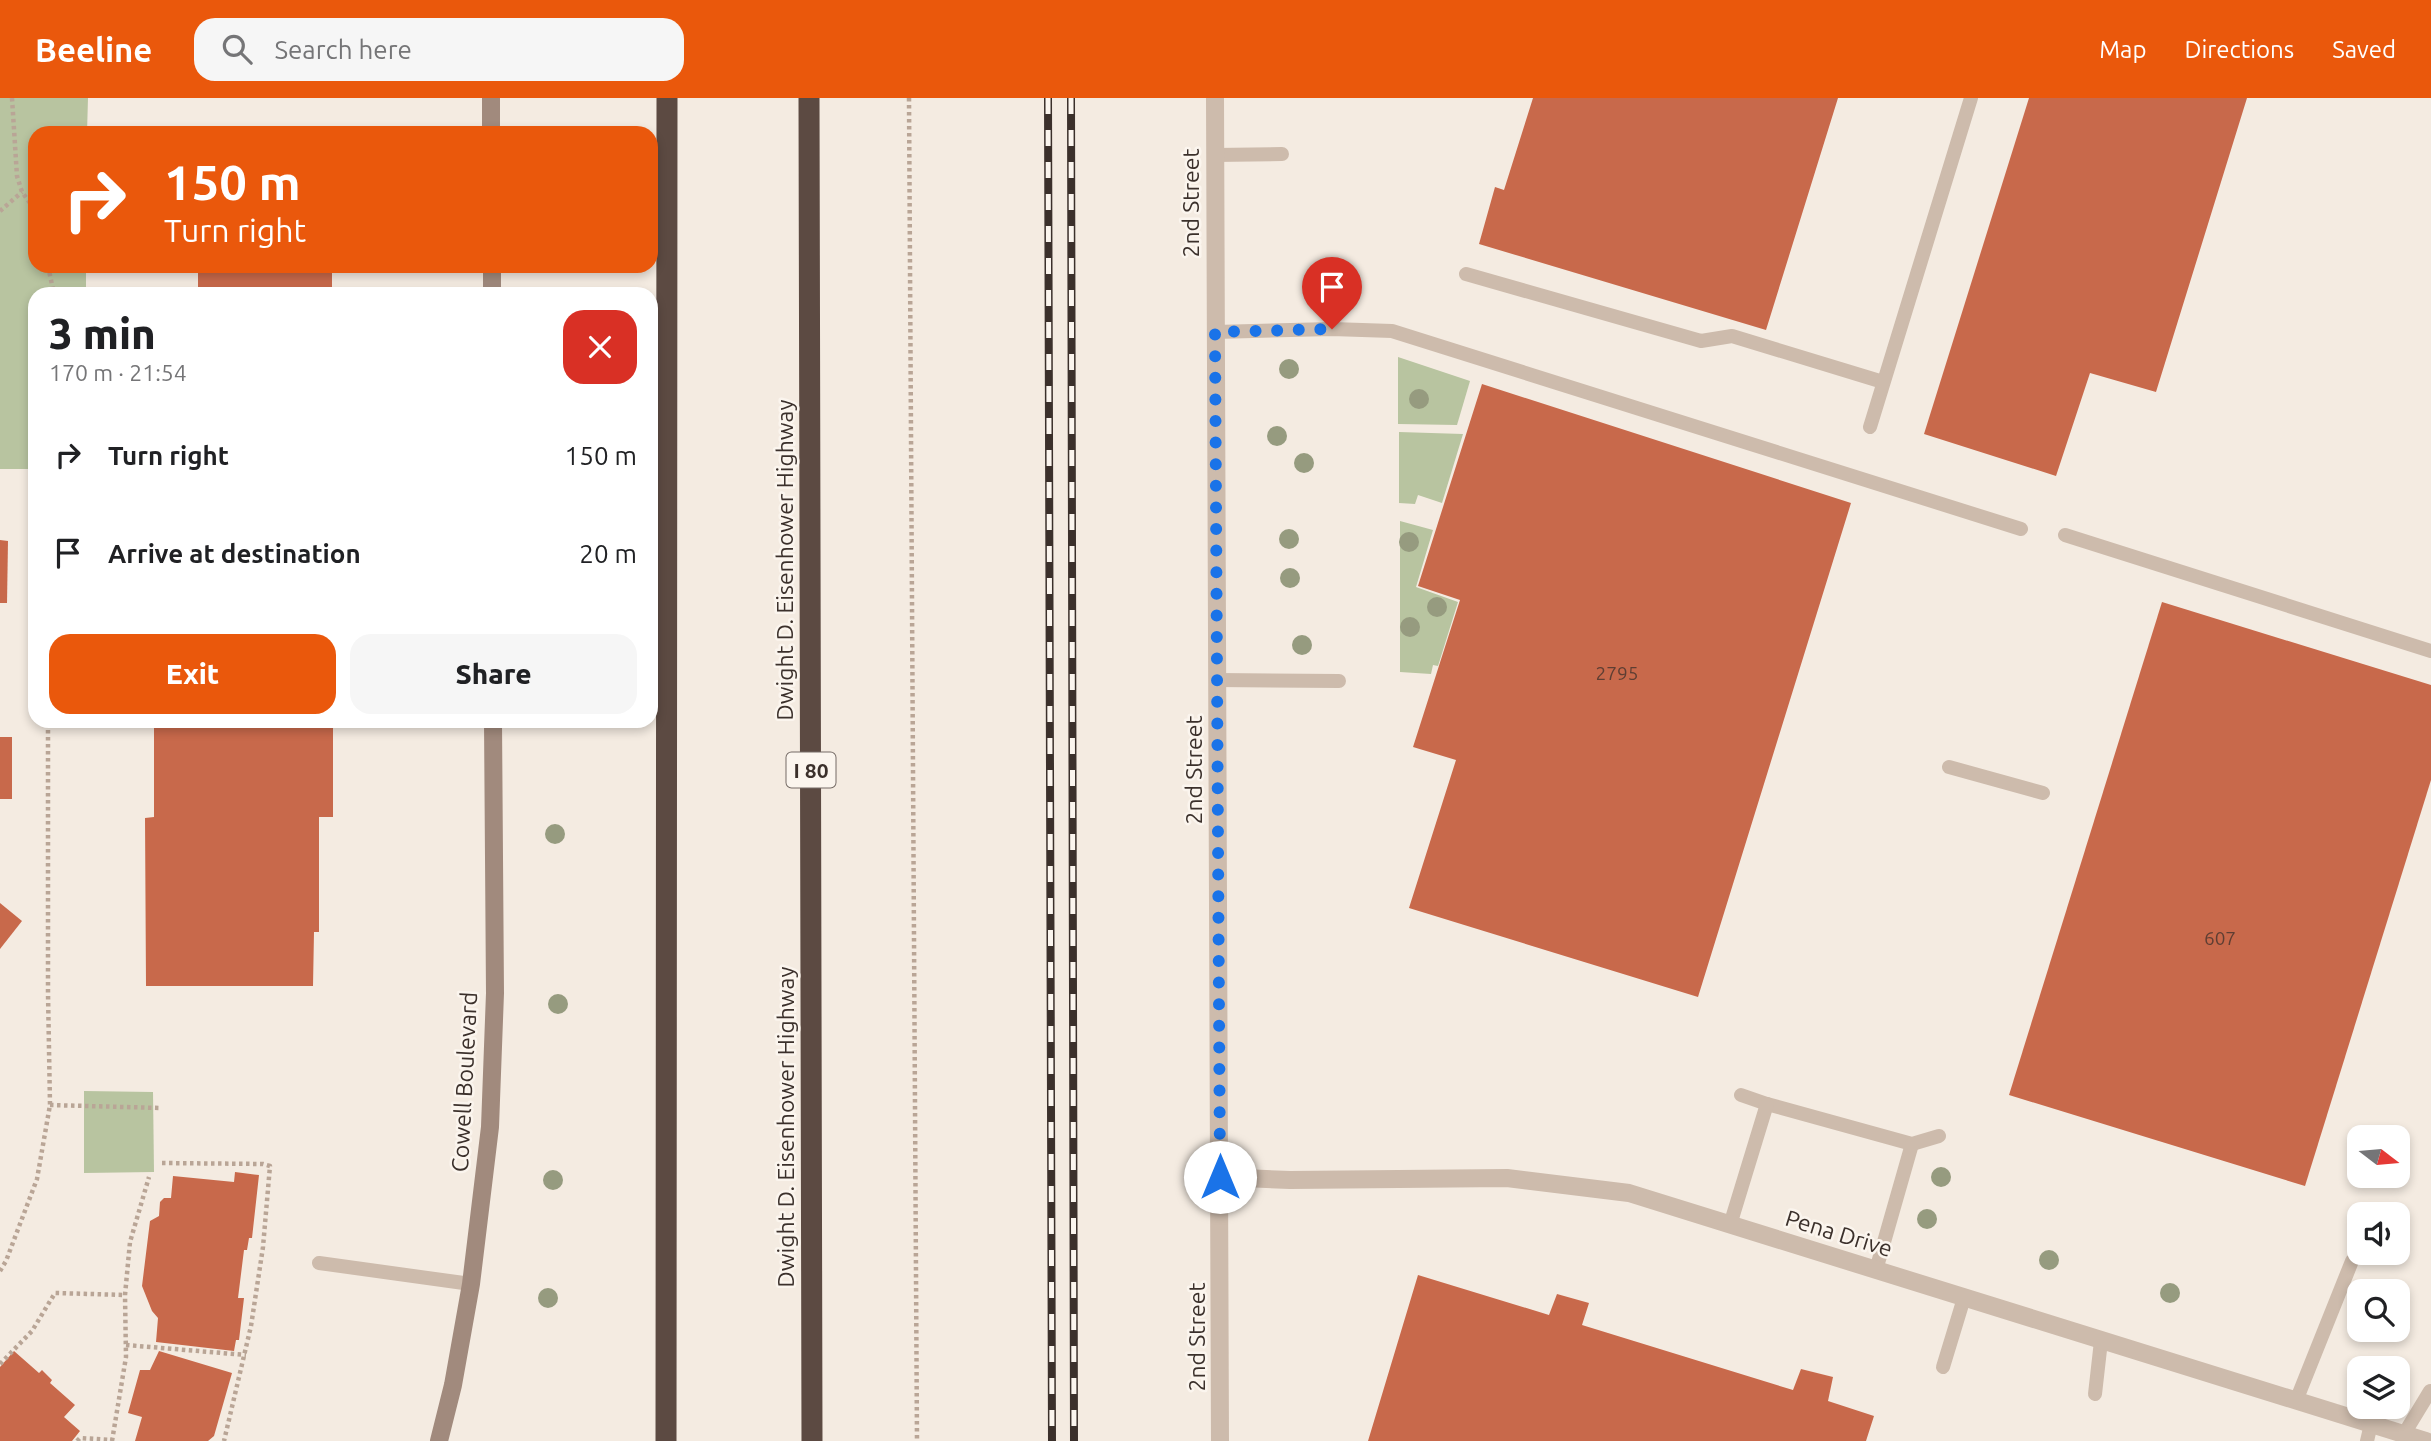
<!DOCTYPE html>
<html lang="en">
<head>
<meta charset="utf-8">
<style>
  :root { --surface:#fff; --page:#f6f6f6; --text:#202124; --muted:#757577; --accent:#ea580c }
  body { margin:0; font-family:Ubuntu,sans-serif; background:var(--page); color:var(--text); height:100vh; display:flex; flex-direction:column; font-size:26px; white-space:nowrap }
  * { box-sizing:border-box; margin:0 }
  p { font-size:23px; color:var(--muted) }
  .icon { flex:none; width:38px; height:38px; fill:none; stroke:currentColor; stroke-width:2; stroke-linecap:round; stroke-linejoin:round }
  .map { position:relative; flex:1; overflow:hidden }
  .details { position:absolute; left:28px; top:189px; width:630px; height:441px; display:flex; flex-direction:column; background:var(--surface); border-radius:21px; box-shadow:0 4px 10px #0003 }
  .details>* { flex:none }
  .guide { position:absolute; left:28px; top:28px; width:630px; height:147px; border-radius:21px; box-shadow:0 4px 10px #0003; background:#ea580c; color:#fff; overflow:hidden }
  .needle { width:46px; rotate:106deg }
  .fabs { position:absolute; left:2347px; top:1027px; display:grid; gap:14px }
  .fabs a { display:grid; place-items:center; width:63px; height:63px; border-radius:14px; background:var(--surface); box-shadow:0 4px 10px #0003; font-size:35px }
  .pin { position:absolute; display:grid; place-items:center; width:60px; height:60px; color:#fff; margin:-72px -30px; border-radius:50% 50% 50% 0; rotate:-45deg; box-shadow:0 0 7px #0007 }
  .pin .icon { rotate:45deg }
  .me { position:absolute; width:77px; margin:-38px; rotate:0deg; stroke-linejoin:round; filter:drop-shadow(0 0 5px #0008) }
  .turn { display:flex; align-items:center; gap:24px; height:147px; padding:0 21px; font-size:32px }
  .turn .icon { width:91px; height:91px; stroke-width:2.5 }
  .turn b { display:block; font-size:49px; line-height:60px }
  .round { display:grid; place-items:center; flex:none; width:74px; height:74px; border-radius:21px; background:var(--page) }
  .head { display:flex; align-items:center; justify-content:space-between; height:119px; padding:0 21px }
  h1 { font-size:42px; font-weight:800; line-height:52px }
  .primary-button { display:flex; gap:14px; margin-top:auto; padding:14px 21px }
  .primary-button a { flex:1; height:80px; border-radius:21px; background:var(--accent); color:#fff; font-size:28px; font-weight:800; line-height:80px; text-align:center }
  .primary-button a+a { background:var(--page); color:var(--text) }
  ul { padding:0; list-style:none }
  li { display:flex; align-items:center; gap:21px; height:98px; padding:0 21px }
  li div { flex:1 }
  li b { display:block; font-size:26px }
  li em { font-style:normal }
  header { display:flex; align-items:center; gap:42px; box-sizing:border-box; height:98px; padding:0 35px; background:var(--accent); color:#fff }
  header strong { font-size:33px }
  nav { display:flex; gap:38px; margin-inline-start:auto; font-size:24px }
  .search { width:490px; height:63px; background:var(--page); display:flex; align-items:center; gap:18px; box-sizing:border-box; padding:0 24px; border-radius:21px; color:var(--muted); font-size:26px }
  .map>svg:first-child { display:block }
  .green { fill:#b8c4a0 }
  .building { fill:#c8694b }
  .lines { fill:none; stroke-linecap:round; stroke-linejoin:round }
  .path { stroke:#b9a596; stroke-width:4.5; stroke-dasharray:3.5 3.5; stroke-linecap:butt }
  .service { stroke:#cdbbac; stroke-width:14 }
  .tertiary { stroke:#cdbbac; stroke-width:18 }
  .secondary { stroke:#a18a7d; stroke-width:18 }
  .motorway { stroke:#5c4a42; stroke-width:21 }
  .rail-casing { stroke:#3b302b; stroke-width:8 }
  .rail { stroke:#fbf5ee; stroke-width:5; stroke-dasharray:16; stroke-linecap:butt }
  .tree { fill:#969b7f }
  .route { stroke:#1a73e8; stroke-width:12; stroke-dasharray:0 21.6 }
  .labels { text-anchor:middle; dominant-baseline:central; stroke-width:5; stroke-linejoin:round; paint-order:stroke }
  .number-label { font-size:19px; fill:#5e3e33 }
  .shield { fill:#fbf5ee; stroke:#756b66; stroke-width:2 }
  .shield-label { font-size:21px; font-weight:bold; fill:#3b302b }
  .street-label { font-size:23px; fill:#3b302b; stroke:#fbf5ee }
</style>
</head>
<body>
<header>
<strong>Beeline</strong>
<div class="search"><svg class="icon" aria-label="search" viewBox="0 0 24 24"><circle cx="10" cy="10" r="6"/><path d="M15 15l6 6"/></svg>Search here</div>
<nav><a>Map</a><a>Directions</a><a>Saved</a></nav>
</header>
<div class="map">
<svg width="2431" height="1343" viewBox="0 0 2431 1343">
  <rect width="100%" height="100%" fill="#f4ebe1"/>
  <!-- green -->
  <g class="green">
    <polygon points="0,0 88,0 87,35 35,35 35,168 86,168 86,196 35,196 35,371 0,371"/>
    <polygon points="1398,259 1470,283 1457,327 1398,326"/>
    <polygon points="1399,334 1463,336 1442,405 1418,397 1415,406 1399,405"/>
    <polygon points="1400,423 1433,432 1416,489 1458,504 1438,568 1433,567 1431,576 1400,574"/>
    <polygon points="84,993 153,994 154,1074 84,1075"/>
  </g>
  <!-- building -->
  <g class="building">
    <polygon points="1533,0 1838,0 1766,232 1479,146 1495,89 1504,92"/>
    <polygon points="2029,0 2247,0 2156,294 2090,275 2056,378 1924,336"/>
    <rect x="198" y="168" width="134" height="28"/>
    <polygon points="1482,286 1851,405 1698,899 1409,810 1456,662 1413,649 1460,502 1418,488"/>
    <polygon points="0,442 8,443 7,505 0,505"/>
    <polygon points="2162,504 2431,587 2431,682 2305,1088 2009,997"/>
    <polygon points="154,623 333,623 333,719 319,719 319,834 314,834 313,888 146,888 145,720 154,719"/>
    <rect x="0" y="639" width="12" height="62"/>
    <polygon points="0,805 22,823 0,851"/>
    <polygon points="235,1074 259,1077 252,1140 249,1140 247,1152 244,1152 238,1200 244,1200 239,1242 236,1242 234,1253 156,1244 158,1220 152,1213 142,1188 150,1123 159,1118 160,1104 164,1100 171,1100 173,1078 234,1084"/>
    <polygon points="1418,1177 1549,1217 1557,1196 1589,1205 1582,1227 1793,1292 1801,1271 1833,1279 1828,1303 1874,1318 1866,1343 1368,1343"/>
    <polygon points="14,1253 39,1275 42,1272 52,1282 50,1285 75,1307 64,1319 80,1333 72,1343 0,1343 0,1269"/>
    <polygon points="159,1253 232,1275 214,1338 208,1343 135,1343 142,1319 128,1315 140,1272 150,1272"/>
  </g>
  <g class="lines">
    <!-- path -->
    <g class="path">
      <polyline points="12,0 17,78 22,94 35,112"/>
      <polyline points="909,0 917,1343"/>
      <polyline points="0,113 22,94"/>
      <polyline points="48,168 54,196"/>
      <polyline points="50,1007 161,1010"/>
      <polyline points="162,1065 263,1066 270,1068 263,1149 251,1228 224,1343"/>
      <polyline points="0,1173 6,1163 37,1081 50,1007 48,895 48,623"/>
      <polyline points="126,1247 246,1257"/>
      <polyline points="0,1266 32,1233 55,1195 125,1197"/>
      <polyline points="77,1343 80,1340 112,1342"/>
      <polyline points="112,1343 126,1259 125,1197 130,1144 149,1079"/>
    </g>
    <!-- service -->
    <g class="service">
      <polyline points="1215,57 1282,56"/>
      <polyline points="1466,176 1701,243 1732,238 1883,284"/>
      <polyline points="1215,234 1332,231 1392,233 2021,431"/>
      <polyline points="1870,329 1971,0"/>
      <polyline points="2065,437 2431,553"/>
      <polyline points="1217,582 1339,583"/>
      <polyline points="1949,669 2043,695"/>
      <polyline points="1741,997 1767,1006 1912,1046 1939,1038"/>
      <polyline points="1730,1127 1767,1006"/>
      <polyline points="319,1165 471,1186"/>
      <polyline points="1876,1172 1912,1046"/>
      <polyline points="1943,1269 1964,1200"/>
      <polyline points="2095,1296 2101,1243"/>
      <polyline points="2296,1303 2352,1163"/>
      <polyline points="2404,1336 2430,1293"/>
      <polyline points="2367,1343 2371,1326"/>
    </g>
    <!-- tertiary -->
    <g class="tertiary">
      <polyline points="1215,0 1220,1343"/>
      <polyline points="1220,1079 1290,1082 1507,1080 1629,1095 2426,1343"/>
    </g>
    <!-- secondary -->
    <g class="secondary">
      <polyline points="491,35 491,0"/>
      <polyline points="492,168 492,196"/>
      <polyline points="439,1343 453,1287 471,1186 490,1029 495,895 493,623"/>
    </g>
    <!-- motorway -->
    <g class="motorway">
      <polyline points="809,0 812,1343"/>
      <polyline points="666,1343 667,0"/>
    </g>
    <defs>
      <g id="rail">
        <polyline points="1048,0 1052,1343"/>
        <polyline points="1071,0 1074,1343"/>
      </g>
    </defs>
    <!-- rail casing -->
    <use href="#rail" class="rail-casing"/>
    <!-- rail -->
    <use href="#rail" class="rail"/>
  </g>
  <!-- trees -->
  <g class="tree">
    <circle cx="1289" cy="271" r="10"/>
    <circle cx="1419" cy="301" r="10"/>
    <circle cx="1277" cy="338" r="10"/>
    <circle cx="1304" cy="365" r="10"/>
    <circle cx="1289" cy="441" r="10"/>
    <circle cx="1409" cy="444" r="10"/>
    <circle cx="1290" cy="480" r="10"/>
    <circle cx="1437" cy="509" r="10"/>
    <circle cx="1410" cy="529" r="10"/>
    <circle cx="1302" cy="547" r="10"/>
    <circle cx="555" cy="736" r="10"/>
    <circle cx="558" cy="906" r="10"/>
    <circle cx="1941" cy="1079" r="10"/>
    <circle cx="553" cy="1082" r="10"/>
    <circle cx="1927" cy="1121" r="10"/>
    <circle cx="2049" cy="1162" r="10"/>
    <circle cx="2170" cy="1195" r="10"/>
    <circle cx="548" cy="1200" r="10"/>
  </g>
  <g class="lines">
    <!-- route -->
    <polyline class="route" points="1220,1079 1215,234 1332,231"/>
  </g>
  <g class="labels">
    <!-- number labels -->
    <g class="number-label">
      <text x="1617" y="575">2795</text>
      <text x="2220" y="840">607</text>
    </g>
    <!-- shield labels -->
    <rect class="shield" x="786.5" y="654.5" width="49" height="35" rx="5"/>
    <g class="shield-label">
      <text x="811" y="672">I 80</text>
    </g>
    <!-- street labels -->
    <g class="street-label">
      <text transform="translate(1190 105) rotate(-90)">2nd Street</text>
      <text transform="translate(784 462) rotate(-90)">Dwight D. Eisenhower Highway</text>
      <text transform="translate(1193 672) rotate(-90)">2nd Street</text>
      <text transform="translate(464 984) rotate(-87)">Cowell Boulevard</text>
      <text transform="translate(785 1029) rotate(-90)">Dwight D. Eisenhower Highway</text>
      <text transform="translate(1839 1135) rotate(17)">Pena Drive</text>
      <text transform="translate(1196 1239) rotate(-90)">2nd Street</text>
    </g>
  </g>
</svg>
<div class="fabs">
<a><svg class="needle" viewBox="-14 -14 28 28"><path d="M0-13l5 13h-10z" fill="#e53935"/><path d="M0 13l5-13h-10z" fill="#757577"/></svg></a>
<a><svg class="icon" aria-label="sound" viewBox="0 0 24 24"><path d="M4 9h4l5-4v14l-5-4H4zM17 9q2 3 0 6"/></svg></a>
<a><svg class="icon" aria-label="search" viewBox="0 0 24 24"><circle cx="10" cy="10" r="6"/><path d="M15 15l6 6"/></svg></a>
<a><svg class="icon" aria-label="layers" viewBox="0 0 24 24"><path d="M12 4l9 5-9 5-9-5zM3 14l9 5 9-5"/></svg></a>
</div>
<div class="pin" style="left:1332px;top:231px;background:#d93025"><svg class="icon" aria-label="arrive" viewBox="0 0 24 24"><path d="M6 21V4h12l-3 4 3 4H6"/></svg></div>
<svg class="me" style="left:1220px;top:1079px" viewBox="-20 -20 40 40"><circle r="19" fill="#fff"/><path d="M0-13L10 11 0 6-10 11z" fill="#1a73e8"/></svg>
<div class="guide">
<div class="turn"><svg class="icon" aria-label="right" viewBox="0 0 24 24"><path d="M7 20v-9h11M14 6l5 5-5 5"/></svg><div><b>150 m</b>Turn right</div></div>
</div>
<section class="details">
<div class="head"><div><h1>3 min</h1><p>170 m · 21:54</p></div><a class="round" style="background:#d93025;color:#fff"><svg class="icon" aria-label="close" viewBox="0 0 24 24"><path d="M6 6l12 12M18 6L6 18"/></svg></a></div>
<ul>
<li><svg class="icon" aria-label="right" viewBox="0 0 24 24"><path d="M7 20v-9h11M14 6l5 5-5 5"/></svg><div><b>Turn right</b></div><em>150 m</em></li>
<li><svg class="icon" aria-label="arrive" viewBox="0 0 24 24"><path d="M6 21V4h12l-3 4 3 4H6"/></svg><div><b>Arrive at destination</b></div><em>20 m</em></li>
</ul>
<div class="primary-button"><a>Exit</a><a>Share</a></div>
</section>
</div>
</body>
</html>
